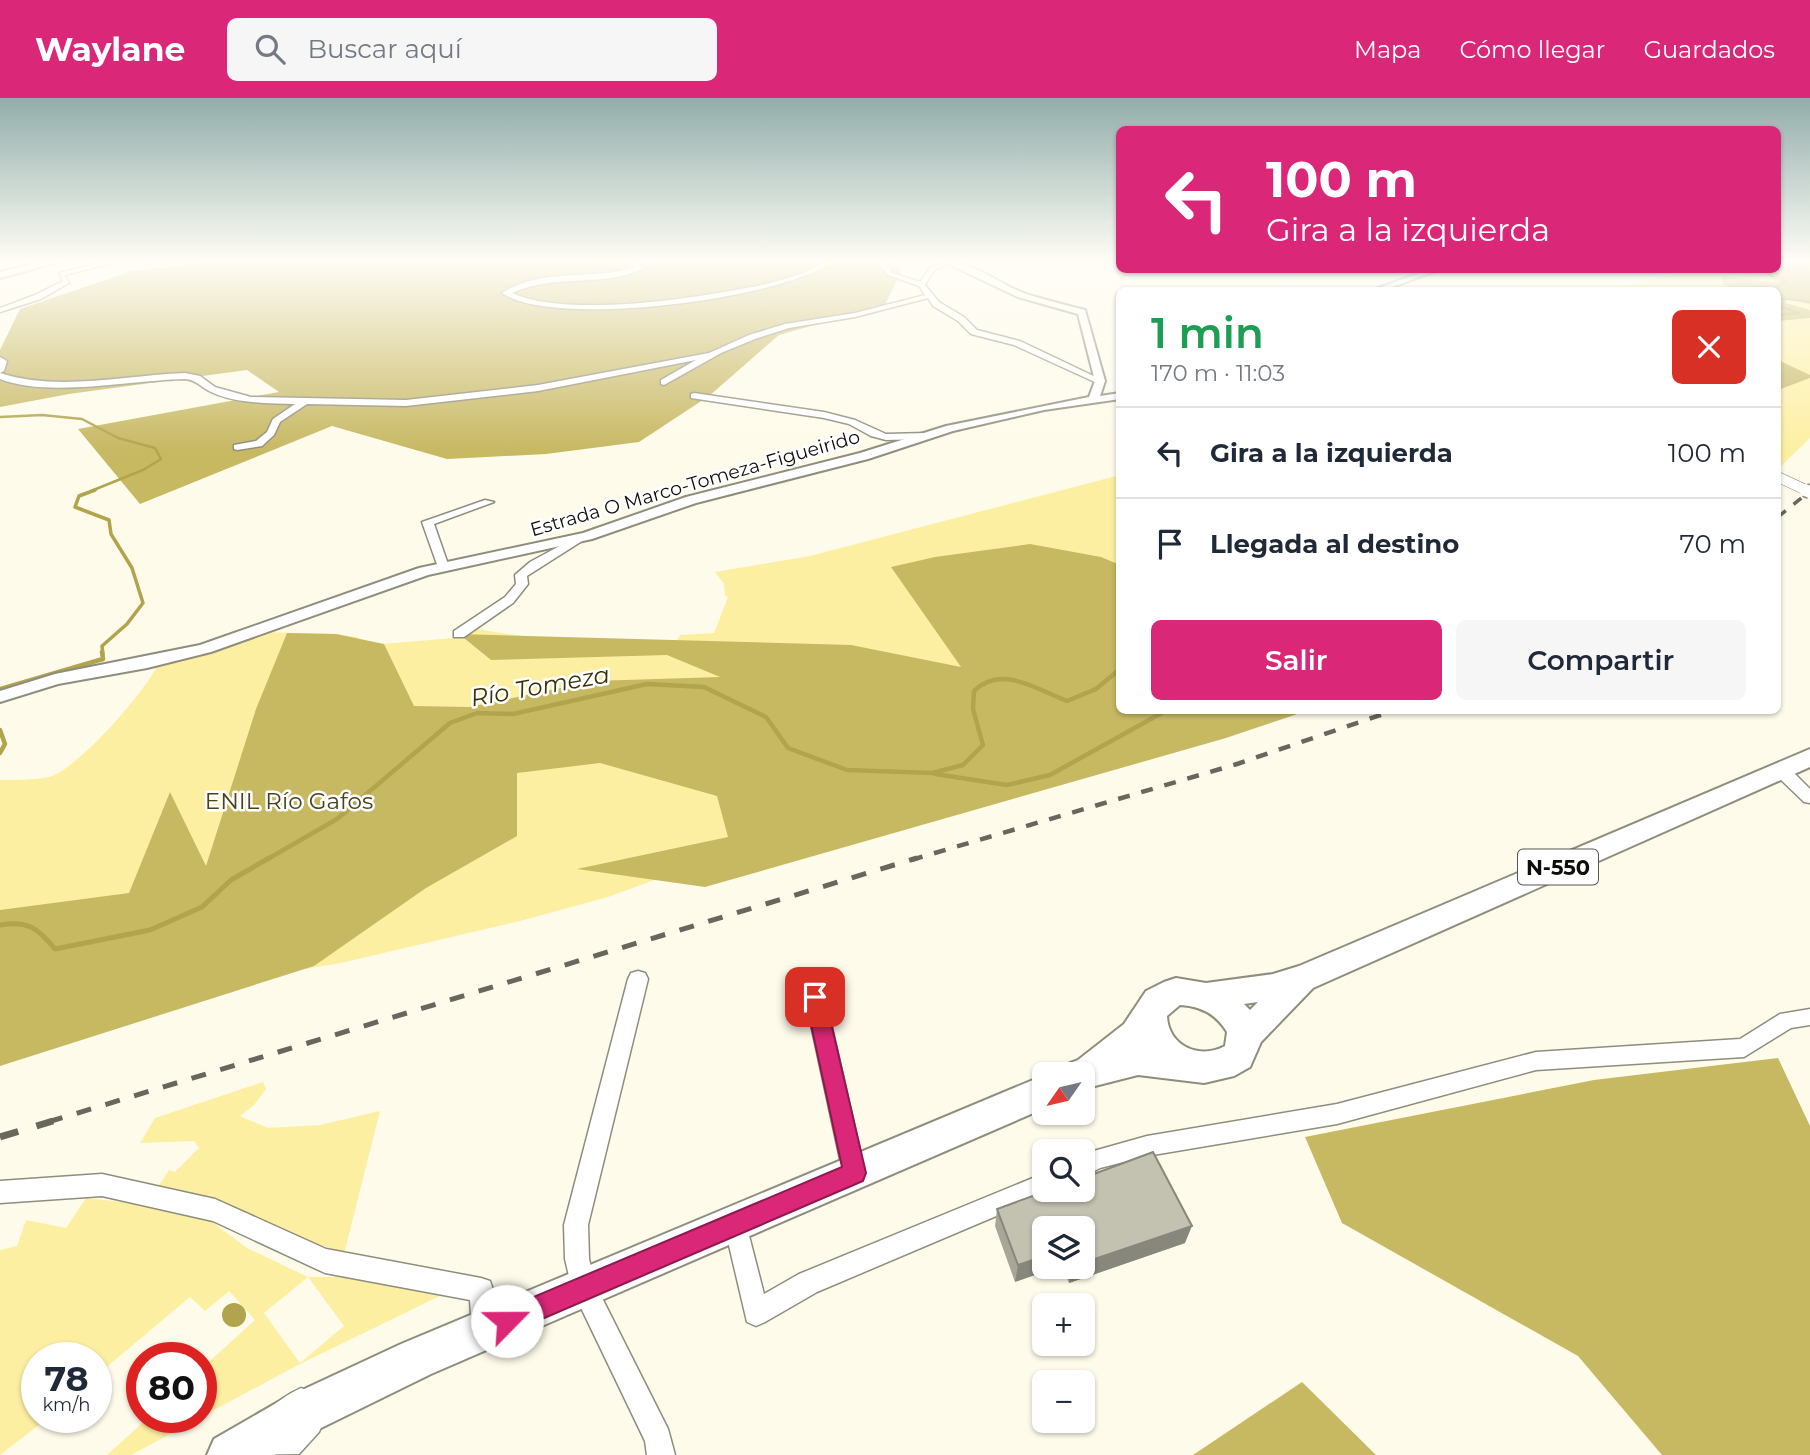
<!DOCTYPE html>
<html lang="es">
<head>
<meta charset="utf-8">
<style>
  :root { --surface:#fff; --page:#f6f6f7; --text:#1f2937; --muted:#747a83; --line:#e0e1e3; --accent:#db2777 }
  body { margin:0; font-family:Montserrat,sans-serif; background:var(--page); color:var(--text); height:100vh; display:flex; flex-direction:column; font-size:26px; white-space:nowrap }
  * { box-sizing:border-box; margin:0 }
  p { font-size:23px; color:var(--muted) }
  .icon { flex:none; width:38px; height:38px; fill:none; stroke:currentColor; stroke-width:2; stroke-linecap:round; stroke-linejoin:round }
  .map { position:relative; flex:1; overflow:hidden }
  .drawer { position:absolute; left:1116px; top:189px; width:665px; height:427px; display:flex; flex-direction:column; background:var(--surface); border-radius:10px; box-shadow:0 2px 5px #0004 }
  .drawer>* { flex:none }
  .hud { position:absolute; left:1116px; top:28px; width:665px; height:147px; border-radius:10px; box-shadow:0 2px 5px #0004; background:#db2777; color:#fff; overflow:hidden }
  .needle { width:46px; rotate:236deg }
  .fabs { position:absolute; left:1032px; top:964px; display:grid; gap:14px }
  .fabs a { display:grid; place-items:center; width:63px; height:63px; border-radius:10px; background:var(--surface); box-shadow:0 2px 5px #0004; font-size:35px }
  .speed { position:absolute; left:21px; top:1244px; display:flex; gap:14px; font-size:35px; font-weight:700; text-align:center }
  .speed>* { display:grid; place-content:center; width:91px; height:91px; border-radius:50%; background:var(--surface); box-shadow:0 2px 5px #0004; line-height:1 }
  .speed small { font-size:18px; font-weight:400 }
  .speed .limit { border:10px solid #d22; background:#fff; color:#111 }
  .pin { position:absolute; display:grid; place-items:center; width:60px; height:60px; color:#fff; margin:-30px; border-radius:14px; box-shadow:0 4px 10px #0006 }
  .me { position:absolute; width:77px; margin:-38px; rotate:67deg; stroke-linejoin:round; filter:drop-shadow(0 0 5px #0008) }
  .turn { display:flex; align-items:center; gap:24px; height:147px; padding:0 35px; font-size:32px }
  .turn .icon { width:91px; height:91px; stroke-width:2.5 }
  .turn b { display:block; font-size:49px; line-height:60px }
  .round { display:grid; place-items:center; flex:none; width:74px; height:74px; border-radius:10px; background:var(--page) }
  .headline { display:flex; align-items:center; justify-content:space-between; height:119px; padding:0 35px }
  h1 { font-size:42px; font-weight:600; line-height:52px; color:#1e9e55 }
  .action { display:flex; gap:14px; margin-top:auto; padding:14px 35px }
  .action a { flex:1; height:80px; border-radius:10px; background:var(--accent); color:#fff; font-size:28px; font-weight:600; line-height:80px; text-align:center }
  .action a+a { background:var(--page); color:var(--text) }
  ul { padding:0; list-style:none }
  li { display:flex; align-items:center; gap:21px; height:91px; padding:0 35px; border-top:2px solid var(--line) }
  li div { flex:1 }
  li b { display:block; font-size:26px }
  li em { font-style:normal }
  header { display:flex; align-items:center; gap:42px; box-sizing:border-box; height:98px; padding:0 35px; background:var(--accent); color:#fff }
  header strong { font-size:33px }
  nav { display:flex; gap:38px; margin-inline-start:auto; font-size:24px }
  .search { width:490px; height:63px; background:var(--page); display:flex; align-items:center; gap:18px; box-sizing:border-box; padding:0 24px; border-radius:10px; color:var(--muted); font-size:26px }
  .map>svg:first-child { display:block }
  .green { fill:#fdefa1; fill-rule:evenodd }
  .forest { fill:#c7b862 }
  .water { fill:#b2a34d }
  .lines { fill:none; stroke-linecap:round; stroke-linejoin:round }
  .stream-far4 { stroke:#b2a34d; stroke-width:2 }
  .stream-far3 { stroke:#b2a34d; stroke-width:2.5 }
  .stream-far2 { stroke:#b2a34d; stroke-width:3.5 }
  .stream-far1 { stroke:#b2a34d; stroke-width:4.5 }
  .stream { stroke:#b2a34d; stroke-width:5 }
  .minor-casing { stroke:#8f8d7d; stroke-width:3 }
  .tertiary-casing { stroke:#8f8d7d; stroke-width:4 }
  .primary-casing { stroke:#8f8d7d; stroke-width:4 }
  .trunk-casing { stroke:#8f8d7d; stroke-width:4 }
  .motorway-casing { stroke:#8f8d7d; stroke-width:3 }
  .minor { fill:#fff; fill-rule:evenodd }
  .tertiary { fill:#fff; fill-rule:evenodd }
  .primary { fill:#fff; fill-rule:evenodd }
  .trunk { fill:#fff; fill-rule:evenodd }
  .motorway { fill:#fff; fill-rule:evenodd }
  .rail-far3 { stroke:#68665d; stroke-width:3.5; stroke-dasharray:10 10; stroke-linecap:butt }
  .rail-far2 { stroke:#68665d; stroke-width:4.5; stroke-dasharray:12 12; stroke-linecap:butt }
  .rail-far1 { stroke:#68665d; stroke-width:5; stroke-dasharray:15 15; stroke-linecap:butt }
  .rail { stroke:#68665d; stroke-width:7; stroke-dasharray:19 19; stroke-linecap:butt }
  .minor-bridge-far1-casing { stroke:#8f8d7d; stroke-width:11; stroke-linecap:butt }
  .minor-bridge-casing { stroke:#8f8d7d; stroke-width:15; stroke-linecap:butt }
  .minor-bridge-far1 { stroke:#fff; stroke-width:10 }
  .minor-bridge { stroke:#fff; stroke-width:12 }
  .wall { fill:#a8a697 }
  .shaded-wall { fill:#88877b }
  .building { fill:#c3c1b0; stroke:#88877b; stroke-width:2 }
  .route { fill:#db2777; stroke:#8e194d; stroke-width:2 }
  .labels { text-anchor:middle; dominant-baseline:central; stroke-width:5; stroke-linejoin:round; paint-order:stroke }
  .far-street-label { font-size:19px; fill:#0f0e09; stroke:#fff }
  .shield { fill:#fff; stroke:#575653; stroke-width:2 }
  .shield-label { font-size:21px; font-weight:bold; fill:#0f0e09 }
  .park-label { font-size:23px; fill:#49421d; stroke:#fff }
  .water-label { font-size:24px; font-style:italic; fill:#37310a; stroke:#fff }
</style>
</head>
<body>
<header>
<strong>Waylane</strong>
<div class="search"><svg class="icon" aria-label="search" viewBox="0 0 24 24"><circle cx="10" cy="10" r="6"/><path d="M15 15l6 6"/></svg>Buscar aquí</div>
<nav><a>Mapa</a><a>Cómo llegar</a><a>Guardados</a></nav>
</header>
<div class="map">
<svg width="1810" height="1357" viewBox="0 0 1810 1357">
  <rect width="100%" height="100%" fill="#fefbea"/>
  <!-- green -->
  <g class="green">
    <polygon points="1778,164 1810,164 1810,340 1778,371 1778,192 1611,192 1671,176 1665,172 1778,172"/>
    <path d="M1120,377V612L608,799L520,823L341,865L287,874L0,953V682C15,682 34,682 49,679C78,671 144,595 157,568L263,534L336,536L356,539L370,547L466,539L473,530C540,544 609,543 676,544L680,537L714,535L728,499L725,498L724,486L715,474L810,458Z"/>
    <polygon points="263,984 266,991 254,1007 240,1018 268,1030 320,1027 380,1013 343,1160 330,1150 155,1093 169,1072 175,1074 199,1050 194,1043 140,1045 155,1020"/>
    <path d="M86,1100L159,1108L212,1124L247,1150L308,1179H342L442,1197L300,1266L201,1319V1271L255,1222L229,1193L205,1213L190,1199L96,1278V1260H37V1320H48L0,1357V1152L17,1148L26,1122L66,1130ZM308,1179L344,1228L300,1265L264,1215Z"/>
    <polygon points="148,1320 200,1320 131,1357 107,1357"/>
  </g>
  <!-- forest -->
  <g class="forest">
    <polygon points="212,164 897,164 901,174 885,207 779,237 709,298 639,344 546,356 447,361 332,328 140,406 78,331 279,294 247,272 69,296 0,309 0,252 20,211 132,173"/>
    <polygon points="1778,164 1810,164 1810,206 1787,201 1785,205 1810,212 1810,220 1778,223 1778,192 1739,192 1722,186 1723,178 1778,185 1766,176 1765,172 1778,172"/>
    <polygon points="1778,262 1810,277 1810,280 1778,292"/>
    <polygon points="1030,446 1101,459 1120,467 1120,612 1306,613 1226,640 705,789 577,771 728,739 717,698 600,665 517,675 517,738 426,790 314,868 0,968 0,812 129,795 170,694 206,768 256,611 287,535 336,536 384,546 414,608 469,609 594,583 720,579 667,557 491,562 459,536 851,547 961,569 891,469 935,459"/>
    <polygon points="1778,960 1810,1028 1810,1357 1662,1357 1578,1258 1342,1125 1305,1039 1594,982"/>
    <polygon points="1302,1284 1376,1357 1193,1357"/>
  </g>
  <!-- water -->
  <circle class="water" cx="234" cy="1217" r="12"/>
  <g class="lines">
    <!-- stream-far4 -->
    <g class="stream-far4">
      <polyline points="1770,192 1787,184 1777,176 1778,168"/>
      <polyline points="1779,200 1810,204"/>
      <polyline points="1778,208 1799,215 1778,217"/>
    </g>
    <!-- stream-far3 -->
    <polyline class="stream-far3" points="0,319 42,317 82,321 118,340 155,350 161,361 143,372 91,393"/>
    <!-- stream-far2 -->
    <polyline class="stream-far2" points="95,392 79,398 75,409 109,422 111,436 132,470 143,505 127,526 102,548 103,556"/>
    <!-- stream-far1 -->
    <g class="stream-far1">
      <polyline points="0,591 103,561 102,554"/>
      <polyline points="0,632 5,646 0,655"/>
      <polyline points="935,676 1007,687 1050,677 1167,612"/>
      <path d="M266,762L337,721L450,625L477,615L513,616L647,586L704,589L766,619L788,650L847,672L932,675L963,667L983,647L973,611L974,593C1001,566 1036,591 1067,603L1096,591L1120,571"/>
    </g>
    <!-- stream -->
    <path class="stream" d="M0,827C27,822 38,830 55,851L150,832L202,809L231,782L269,760"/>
    <defs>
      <g id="minor">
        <polygon points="103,164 115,164 65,177 69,185 41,201 0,214 0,210 35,197 63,183 59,175"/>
        <path d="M631,164H638L643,170C608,190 555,175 512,195C568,221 705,199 766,186C778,183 791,179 803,175C813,171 820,164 832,164C782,201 553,231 502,195C541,169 593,183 635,169Z"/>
        <path d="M877,164H884L892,175L920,184L930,170L952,164L934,172L925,187L939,204L964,219L977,232L1020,243L1104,283L1097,285L1014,247L971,236L958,223L933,208L928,200L855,219L789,230L755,241L721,255L664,287L661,286V282L696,262L538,293L406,308L307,306L280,324L274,337L262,348L237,352L234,351V347L256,343L267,334L273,321L295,306C267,305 235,306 209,293C200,288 196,282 185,281C133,282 47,300 0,281V259L7,263L4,273L0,275C58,294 125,277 185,275L200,278L215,289L251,299L406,302L538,287L709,255L749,237L785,226L855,215L925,197L919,188L888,177Z"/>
        <polygon points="694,295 824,314 855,322 886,336 927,335 932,338 927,341 886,342 871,338 849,326 824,320 691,300 691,296"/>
        <polygon points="485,402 494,404 434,426 449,469 443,473 439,472 422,424"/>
        <polygon points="578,438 584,441 582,443 527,478 528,486 513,505 464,539 454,539 454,533 505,499 516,486 515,477 530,464"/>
        <polygon points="1781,667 1787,668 1810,691 1810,705 1804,704 1775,676 1773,672 1775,668"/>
        <polygon points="638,873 645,875 648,881 588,1127 589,1161 596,1188 668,1331 675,1357 647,1357 645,1343 572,1191 565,1161 564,1127 628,881 631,875"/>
        <polygon points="815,891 822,893 825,899 865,1075 862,1083 854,1086 846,1083 843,1075 805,899 808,893"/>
        <polygon points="1810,911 1810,927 1791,930 1744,959 1536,972 1337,1026 1147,1058 1100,1070 1083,1079 1083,1056 1147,1038 1337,1006 1536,954 1740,941 1780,916"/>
        <polygon points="1045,1075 1045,1092 1053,1094 817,1194 765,1224 756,1228 747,1224 724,1126 728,1118 736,1114 744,1118 764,1196 799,1176"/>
        <path d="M102,1076L215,1101L326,1151L481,1180L490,1183C496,1199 501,1224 494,1240L485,1244L476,1240L472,1231L470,1202L325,1175L213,1123L102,1098L0,1105V1083Z"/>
      </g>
      <g id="tertiary">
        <path d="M944,164C976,164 998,186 1026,196C1045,202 1066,207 1085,212L1105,283L1100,298L1120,295V301L1044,312L953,333L868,361L696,405L592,441L428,477L211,554L147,570L58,586L0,604V593L55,576L200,547L419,470L583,435L686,399L860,355L946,328L1089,299L1095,283L1078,216L1018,199Z"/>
        <polygon points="1428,172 1438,172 1384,192 1373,192"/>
      </g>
      <polygon id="primary" points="40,164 59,164 0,180 0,174"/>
      <g id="trunk">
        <path d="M1810,651V669L1313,890L1261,944L1250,969L1234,978L1204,985L1138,977L1083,991V976H1064L1070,965L1078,962L1124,926L1146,893L1164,884L1176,880L1206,885L1273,876L1299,868ZM1258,904L1250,912L1244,906ZM1180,907C1201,908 1216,916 1227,934L1225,948C1200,962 1168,948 1167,918Z"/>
        <polygon points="1045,977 1045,1010 431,1276 317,1332 274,1357 207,1357 214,1341 285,1300 401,1246"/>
      </g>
      <path id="motorway" d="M301,1290L319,1298L327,1316L319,1334L299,1356L232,1357C242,1332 276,1301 301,1290Z"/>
    </defs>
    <!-- minor casing -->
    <use href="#minor" class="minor-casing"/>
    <!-- tertiary casing -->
    <use href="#tertiary" class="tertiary-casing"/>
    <!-- primary casing -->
    <use href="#primary" class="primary-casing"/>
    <!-- trunk casing -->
    <use href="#trunk" class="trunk-casing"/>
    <!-- motorway casing -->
    <use href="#motorway" class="motorway-casing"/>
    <!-- minor -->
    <use href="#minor" class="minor"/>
    <!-- tertiary -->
    <use href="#tertiary" class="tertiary"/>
    <!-- primary -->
    <use href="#primary" class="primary"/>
    <!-- trunk -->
    <use href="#trunk" class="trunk"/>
    <!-- motorway -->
    <use href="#motorway" class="motorway"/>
    <!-- rail-far3 -->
    <polyline class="rail-far3" points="1778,419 1810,393"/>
    <!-- rail-far2 -->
    <polyline class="rail-far2" points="911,762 1237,666 1395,612"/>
    <!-- rail-far1 -->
    <polyline class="rail-far1" points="48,1024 917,760"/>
    <!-- rail -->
    <polyline class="rail" points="0,1039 53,1023"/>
    <defs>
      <polyline id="minor-bridge-far1" points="1778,379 1808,393"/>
      <polyline id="minor-bridge" points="1805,392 1810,394"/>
    </defs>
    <!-- minor-bridge-far1 casing -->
    <use href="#minor-bridge-far1" class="minor-bridge-far1-casing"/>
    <!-- minor-bridge casing -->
    <use href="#minor-bridge" class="minor-bridge-casing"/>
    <!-- minor-bridge-far1 -->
    <use href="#minor-bridge-far1" class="minor-bridge-far1"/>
    <!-- minor-bridge -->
    <use href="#minor-bridge" class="minor-bridge"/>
  </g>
  <!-- wall -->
  <polygon class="wall" points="997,1111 1185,1145 1069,1185 1063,1169 1083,1169 1083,1130 1015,1184 995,1128"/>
  <!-- shaded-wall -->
  <g class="shaded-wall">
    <polygon points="1192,1128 1185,1145 1069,1185 1073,1169 1083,1169 1083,1165"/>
    <polygon points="1045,1158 1045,1169 1058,1169 1015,1184 1018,1167"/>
  </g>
  <!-- building -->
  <polygon class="building" points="1153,1054 1192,1128 1083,1165 1083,1130 1045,1130 1045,1158 1018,1167 997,1111 1049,1092 1083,1092 1083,1080"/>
  <!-- sky -->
  <linearGradient id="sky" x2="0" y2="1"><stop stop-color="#92adaa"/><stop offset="0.46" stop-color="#fffdf6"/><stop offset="1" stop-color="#fffdf6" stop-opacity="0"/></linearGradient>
  <rect width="1810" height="354" fill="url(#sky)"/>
  <!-- route -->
  <polygon class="route" points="815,890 822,893 825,899 866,1075 863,1083 507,1236 498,1232 494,1223 498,1214 842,1069 805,899 808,893"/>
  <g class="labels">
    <!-- far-street labels -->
    <g class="far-street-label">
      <text transform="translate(695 385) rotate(-16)">Estrada O Marco-Tomeza-Figueirido</text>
    </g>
    <!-- shield labels -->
    <rect class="shield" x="1518" y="751.5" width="80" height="35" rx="5"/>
    <g class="shield-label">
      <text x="1558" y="769">N-550</text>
    </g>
    <!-- park labels -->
    <g class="park-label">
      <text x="289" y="703">ENIL Río Gafos</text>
    </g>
    <!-- water labels -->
    <g class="water-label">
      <text transform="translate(540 588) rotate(-10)">Río Tomeza</text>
    </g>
  </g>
</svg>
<div class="fabs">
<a><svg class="needle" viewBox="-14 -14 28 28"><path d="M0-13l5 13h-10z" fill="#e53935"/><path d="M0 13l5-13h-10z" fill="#747a83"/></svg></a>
<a><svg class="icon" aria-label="search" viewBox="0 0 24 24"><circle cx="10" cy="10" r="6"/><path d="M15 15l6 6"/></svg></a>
<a><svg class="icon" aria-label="layers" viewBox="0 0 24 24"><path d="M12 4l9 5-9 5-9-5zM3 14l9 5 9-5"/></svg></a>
<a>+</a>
<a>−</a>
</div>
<div class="speed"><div>78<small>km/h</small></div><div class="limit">80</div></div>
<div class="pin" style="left:815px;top:899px;background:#d93025"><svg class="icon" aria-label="arrive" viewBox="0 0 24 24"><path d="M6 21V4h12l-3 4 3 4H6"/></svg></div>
<svg class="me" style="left:507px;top:1223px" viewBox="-20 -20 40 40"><circle r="19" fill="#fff"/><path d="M0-13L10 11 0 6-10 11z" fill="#db2777"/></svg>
<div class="hud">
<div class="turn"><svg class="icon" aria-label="left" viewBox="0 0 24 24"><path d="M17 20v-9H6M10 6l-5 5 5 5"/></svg><div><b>100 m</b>Gira a la izquierda</div></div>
</div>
<section class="drawer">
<div class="headline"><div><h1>1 min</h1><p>170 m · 11:03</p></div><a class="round" style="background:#d93025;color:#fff"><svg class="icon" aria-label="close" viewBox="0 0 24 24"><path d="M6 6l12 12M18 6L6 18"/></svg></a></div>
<ul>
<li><svg class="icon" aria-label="left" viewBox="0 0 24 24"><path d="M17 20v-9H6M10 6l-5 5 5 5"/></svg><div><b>Gira a la izquierda</b></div><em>100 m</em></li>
<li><svg class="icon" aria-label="arrive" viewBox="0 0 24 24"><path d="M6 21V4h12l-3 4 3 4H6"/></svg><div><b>Llegada al destino</b></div><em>70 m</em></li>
</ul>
<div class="action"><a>Salir</a><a>Compartir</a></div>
</section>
</div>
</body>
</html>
